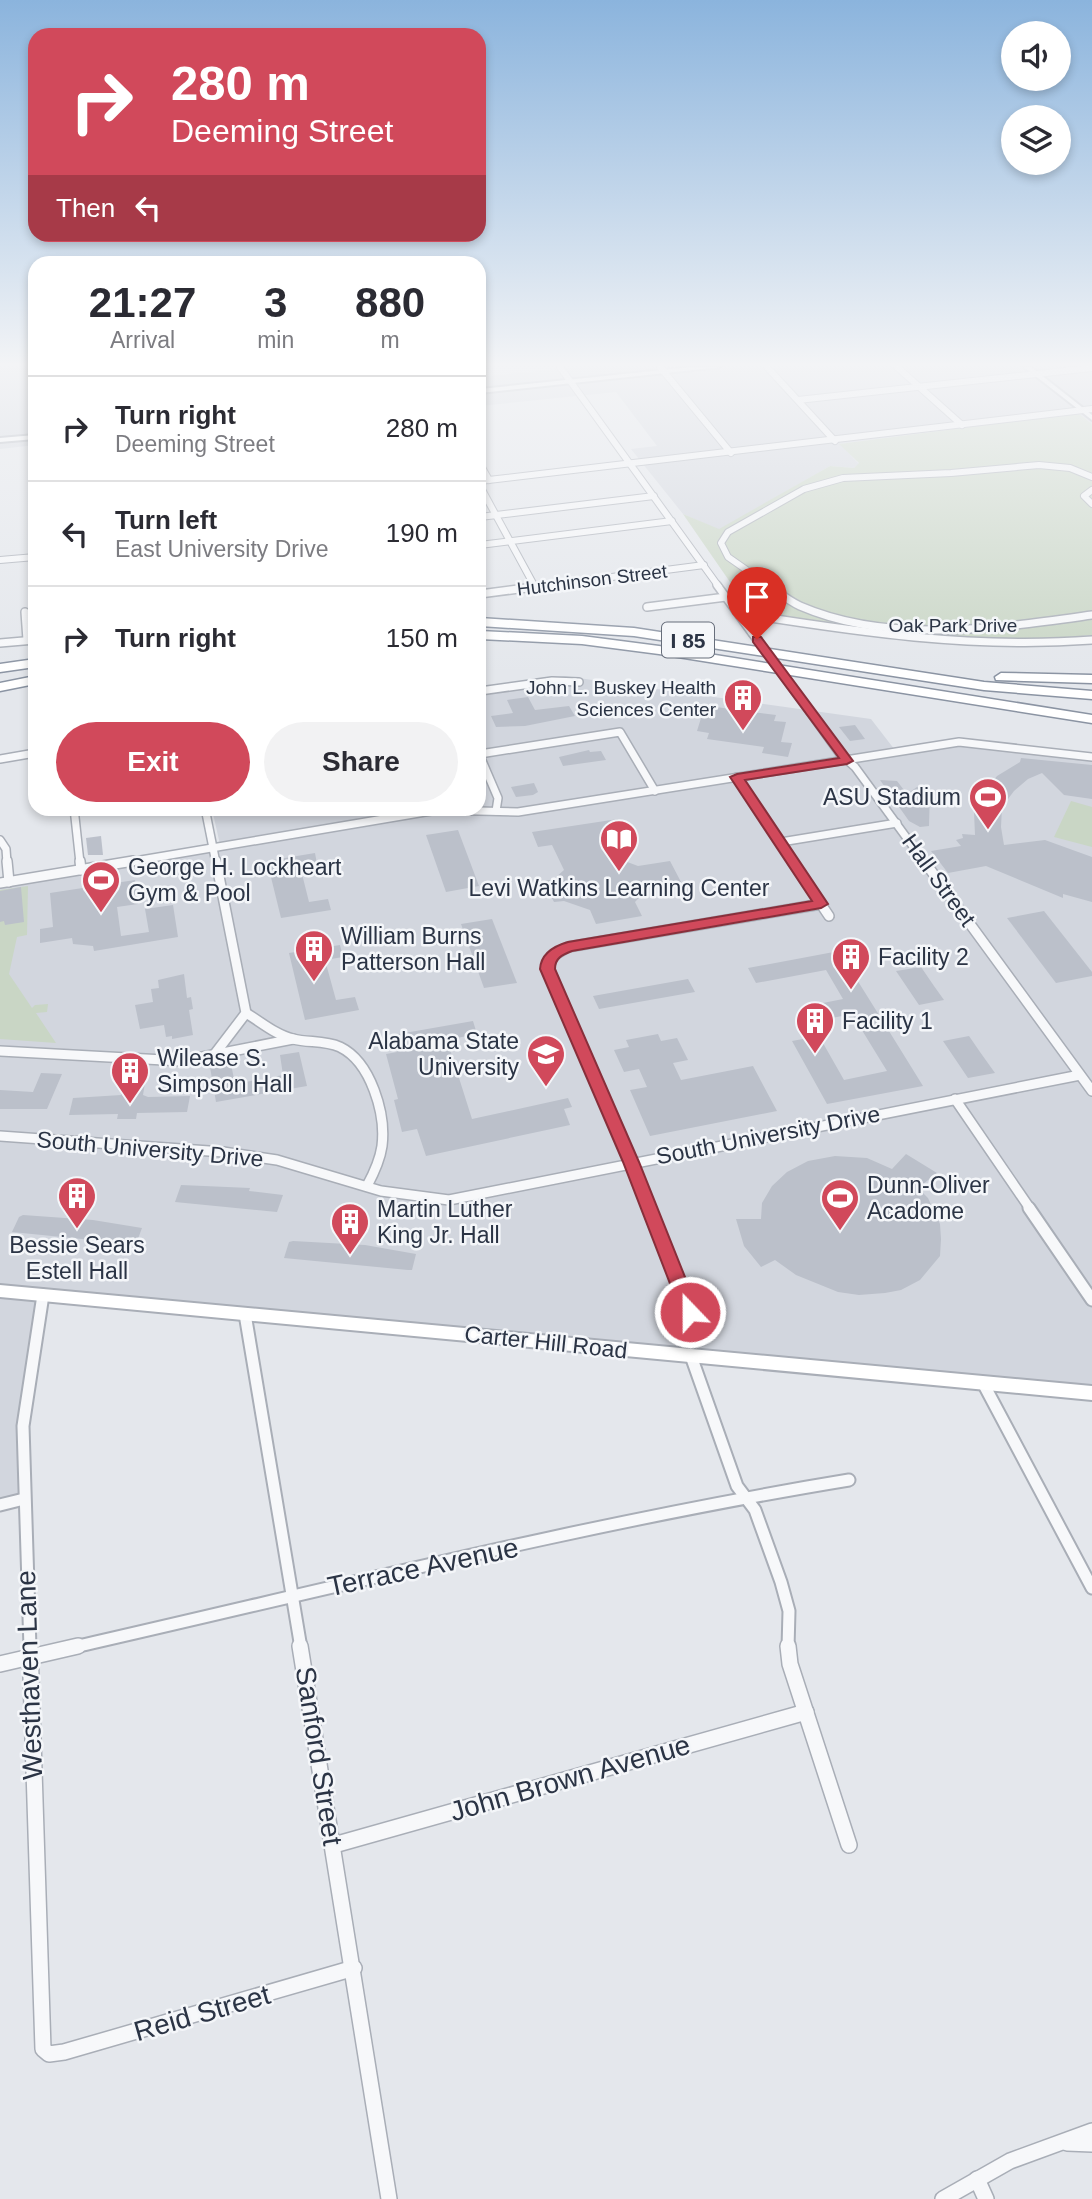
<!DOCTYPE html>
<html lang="en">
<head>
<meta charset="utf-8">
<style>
  :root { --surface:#fff; --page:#f2f2f3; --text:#2b2b33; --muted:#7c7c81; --line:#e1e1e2; --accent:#d1495b }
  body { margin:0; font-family:Helvetica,sans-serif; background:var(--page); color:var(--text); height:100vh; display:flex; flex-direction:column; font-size:26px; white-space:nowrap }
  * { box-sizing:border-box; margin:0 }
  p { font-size:23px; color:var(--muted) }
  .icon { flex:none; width:38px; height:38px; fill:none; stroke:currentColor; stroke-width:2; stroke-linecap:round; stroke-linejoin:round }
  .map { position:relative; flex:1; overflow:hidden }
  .sheet { position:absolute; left:28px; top:256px; width:458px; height:560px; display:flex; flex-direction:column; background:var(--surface); border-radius:21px; box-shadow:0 4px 10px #0003 }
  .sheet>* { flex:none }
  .banner { position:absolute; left:28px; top:28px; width:458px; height:214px; border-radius:21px; box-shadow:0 4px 10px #0003; background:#d1495b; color:#fff; overflow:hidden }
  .controls { position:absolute; left:1001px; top:21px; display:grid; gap:14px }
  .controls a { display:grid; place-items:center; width:70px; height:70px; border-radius:50%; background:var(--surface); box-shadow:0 4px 10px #0003; font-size:35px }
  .pin { position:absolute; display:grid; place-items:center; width:60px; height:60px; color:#fff; margin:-72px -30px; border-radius:50% 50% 50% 0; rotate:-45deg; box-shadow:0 0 7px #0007 }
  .pin .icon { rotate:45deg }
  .me { position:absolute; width:77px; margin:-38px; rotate:338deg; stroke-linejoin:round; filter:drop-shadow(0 0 5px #0008) }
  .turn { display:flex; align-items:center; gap:24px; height:147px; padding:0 28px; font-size:32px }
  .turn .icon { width:91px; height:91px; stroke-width:2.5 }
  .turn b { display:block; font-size:49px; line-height:60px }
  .then { display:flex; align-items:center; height:66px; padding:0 28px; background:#0003; gap:14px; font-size:26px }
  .eta { display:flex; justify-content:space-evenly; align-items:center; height:119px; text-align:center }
  .eta b { font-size:42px; font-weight:800; line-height:49px }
  .cta { display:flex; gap:14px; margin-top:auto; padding:14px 28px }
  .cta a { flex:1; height:80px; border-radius:42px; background:var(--accent); color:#fff; font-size:28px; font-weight:800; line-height:80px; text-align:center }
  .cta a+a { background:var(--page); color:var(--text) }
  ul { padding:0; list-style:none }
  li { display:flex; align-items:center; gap:21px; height:105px; padding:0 28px; border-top:2px solid var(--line) }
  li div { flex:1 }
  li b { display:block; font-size:26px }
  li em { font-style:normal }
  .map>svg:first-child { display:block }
  .built { fill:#d2d6de }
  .green { fill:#c9d6c5 }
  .building { fill:#bbc0ca }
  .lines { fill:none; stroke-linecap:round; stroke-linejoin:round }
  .minor-far4-casing { stroke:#a9aeb7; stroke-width:8 }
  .minor-far3-casing { stroke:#a9aeb7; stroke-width:10 }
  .minor-far2-casing { stroke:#a9aeb7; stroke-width:12 }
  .minor-far1-casing { stroke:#a9aeb7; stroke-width:15 }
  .minor-casing { stroke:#a9aeb7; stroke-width:18 }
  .tertiary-casing { stroke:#a9aeb7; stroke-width:4 }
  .secondary-casing { stroke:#a9aeb7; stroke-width:4 }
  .motorway-casing { stroke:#8b94a3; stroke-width:3 }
  .minor-far4 { stroke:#f7f8fa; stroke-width:6 }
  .minor-far3 { stroke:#f7f8fa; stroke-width:7 }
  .minor-far2 { stroke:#f7f8fa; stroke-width:9 }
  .minor-far1 { stroke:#f7f8fa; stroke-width:11 }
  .minor { stroke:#f7f8fa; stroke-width:15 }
  .tertiary { fill:#f7f8fa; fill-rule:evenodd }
  .secondary { fill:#fff; fill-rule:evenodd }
  .motorway { fill:#fff; fill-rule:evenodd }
  .minor-bridge-casing { stroke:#a9aeb7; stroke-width:10; stroke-linecap:butt }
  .minor-bridge { stroke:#f7f8fa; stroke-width:7 }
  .route { fill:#d1495b; stroke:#882f3b; stroke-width:2 }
  .labels { text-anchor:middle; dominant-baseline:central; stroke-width:5; stroke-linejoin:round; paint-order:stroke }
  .far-street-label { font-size:19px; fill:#2b3445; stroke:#f4f6f9 }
  .far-poi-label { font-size:19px; fill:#2b3445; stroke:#f4f6f9; text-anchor:end }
  .shield { fill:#f4f6f9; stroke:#676e7b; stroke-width:2 }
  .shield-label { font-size:21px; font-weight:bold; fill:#2b3445 }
  .poi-label { font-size:23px; fill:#2b3445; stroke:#f4f6f9; text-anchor:start }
  .street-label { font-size:23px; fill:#2b3445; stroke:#f4f6f9 }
  .near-street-label { font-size:28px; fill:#2b3445; stroke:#f4f6f9 }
</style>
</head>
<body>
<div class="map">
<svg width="1092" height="2199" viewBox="0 0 1092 2199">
  <rect width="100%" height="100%" fill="#e4e7ec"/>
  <!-- built -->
  <g class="built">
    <polygon points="0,367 35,367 35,445 0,449"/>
    <polygon points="576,367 1092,367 1092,424 1078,413 840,444 859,464 854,468 830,466 719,530 683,514 631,449 657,446 616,392 480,406 480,377"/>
    <polygon points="564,676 871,719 898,754 960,744 1092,759 1092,1388 39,1291 19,1418 19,1497 0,1500 0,886 221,849 212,809 480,808 480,688"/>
  </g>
  <!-- green -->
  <g class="green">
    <path d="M1078,413L1092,424V635C977,647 863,627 750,611L683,514L719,529L830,466L854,468L859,463L839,444Z"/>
    <polygon points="1071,801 1092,807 1092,847 1054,837"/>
    <polygon points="28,886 27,935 17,937 9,974 32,1008 35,1005 48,1004 47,1012 36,1013 56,1043 0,1039 0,890"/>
  </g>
  <!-- building -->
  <g class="building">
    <polygon points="528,697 535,710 569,706 575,716 525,726 496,727 491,716 513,713 507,700"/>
    <polygon points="716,707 776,715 774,721 786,722 781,742 792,743 788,757 762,753 764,747 707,739 709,733 697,731 701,718 705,718 706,713 714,714"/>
    <polygon points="855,725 865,739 850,741 839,727"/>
    <polygon points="589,750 590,752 601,751 606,760 563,766 559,757"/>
    <polygon points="1021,758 1092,765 1092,799 1064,795 1042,773 1028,779 1014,791 1002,807 1001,827 1004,845 1045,840 1092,857 1092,902 1063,894 1063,898 986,866 948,873 931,851 961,846 956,840 963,838 962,834 975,835 974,812 987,788 997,776 1020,762"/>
    <polygon points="880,780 897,781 907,794 917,787 930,790 929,826 920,827 909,821"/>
    <polygon points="534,783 538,792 533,795 516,797 511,787"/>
    <polygon points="618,819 625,834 610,836 622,860 638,866 670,861 681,882 649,887 635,902 642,916 596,924 590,910 564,901 554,902 551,896 548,896 545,881 554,879 564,870 552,845 538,847 532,832"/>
    <polygon points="458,830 479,886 446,892 426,835"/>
    <polygon points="101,836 103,855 88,855 86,838"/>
    <polygon points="315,853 317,864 300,866 309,902 328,899 331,910 281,918 267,861"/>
    <polygon points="135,880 138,904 117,907 121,936 149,932 145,909 173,905 178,937 94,951 93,946 73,944 72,938 40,943 40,929 53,927 50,893"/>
    <polygon points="21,887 24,922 5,925 4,921 0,922 0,891"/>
    <polygon points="1044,911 1092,972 1092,976 1056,983 1007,918"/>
    <polygon points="492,919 517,983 484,988 461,924"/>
    <polygon points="340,945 343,957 325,960 336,1000 355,997 359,1010 305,1020 289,953"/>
    <polygon points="839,951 884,1023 923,1086 827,1104 792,1041 819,1036 844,1080 887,1071 852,1014 817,1021 808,1006 843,999 826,970 756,983 748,968"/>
    <polygon points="921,967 934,986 944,1000 919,1005 896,971"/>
    <polygon points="184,974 187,998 191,997 193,1009 189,1010 193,1035 172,1039 172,1036 166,1037 164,1025 140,1029 135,1005 153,1002 151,989 159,988 158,980"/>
    <polygon points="688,979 695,992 599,1009 593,996"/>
    <polygon points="473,1021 477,1034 447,1040 472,1119 568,1098 572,1107 564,1109 570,1125 426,1156 417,1129 402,1132 394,1100 398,1099 386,1054 397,1052 393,1035"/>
    <polygon points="658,1034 661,1041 677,1038 688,1060 673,1063 681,1080 753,1066 777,1111 650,1136 630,1090 647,1087 639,1069 624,1072 614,1050 629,1047 626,1040"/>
    <polygon points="969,1036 980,1052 995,1073 968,1078 943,1041"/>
    <polygon points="299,1052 307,1086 216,1102 210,1067 231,1064 235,1084 283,1075 280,1055"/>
    <polygon points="41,1073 62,1074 47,1109 0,1109 0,1090 33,1092"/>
    <polygon points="125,1077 146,1077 143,1095 148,1097 190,1096 187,1112 137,1113 136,1119 117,1119 118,1114 69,1115 73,1098 121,1095"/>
    <polygon points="906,1154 937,1173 918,1188 928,1198 940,1224 941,1239 940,1256 920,1280 901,1290 885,1293 859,1295 838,1292 796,1275 775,1260 761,1267 744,1246 736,1219 761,1219 762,1203 772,1186 787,1172 808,1161 835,1156 867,1158 892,1169"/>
    <polygon points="181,1185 250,1188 249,1191 283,1195 277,1212 175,1202"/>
    <polygon points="23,1215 93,1220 142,1228 136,1244 132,1244 12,1232 19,1217"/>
    <polygon points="293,1241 365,1245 416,1254 412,1270 408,1270 284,1258 289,1242"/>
  </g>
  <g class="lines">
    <defs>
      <g id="minor-far4">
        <polyline points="560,367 719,587"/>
        <polyline points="660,367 731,453"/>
        <polyline points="767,367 835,441"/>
        <polyline points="897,367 962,425"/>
        <polyline points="798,400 1092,368"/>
        <polyline points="480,464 489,480"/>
        <polyline points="480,481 1092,409"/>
        <polyline points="480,486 535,587"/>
        <polyline points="1092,490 1084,496 1092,504"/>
        <polyline points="480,517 654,496"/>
        <polyline points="480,545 672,521"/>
        <polyline points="0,560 35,557"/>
        <polyline points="535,587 704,565"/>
        <polyline points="771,587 728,557 721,543 728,532 804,489 843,478 951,473 1039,465 1070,468 1092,477"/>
      </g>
      <g id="minor-far3">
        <polyline points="717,585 752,633"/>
        <path d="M768,585C778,592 789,601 800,606C890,645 998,628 1092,615"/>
        <polyline points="480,594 549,585"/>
        <polyline points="647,607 726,597"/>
        <polyline points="25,612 27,640"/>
        <path d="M738,613C856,632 972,649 1092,640"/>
        <polyline points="0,643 35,640"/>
        <polyline points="480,691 552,681 579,682"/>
        <polyline points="810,712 840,754 855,767 925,863"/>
        <polyline points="480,754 620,732 655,791"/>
        <polyline points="480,756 498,798 496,811"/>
        <polyline points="0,759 35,753"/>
        <polyline points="737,777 794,863"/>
        <polyline points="74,808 80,863"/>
        <polyline points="205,808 216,863"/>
        <polyline points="0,840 6,849 7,863"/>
        <polyline points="781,842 897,823"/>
        <polyline points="123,863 437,810 518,812 959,742 1092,757"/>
      </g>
      <g id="minor-far2">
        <polyline points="7,861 9,882"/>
        <polyline points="80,861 81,870"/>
        <polyline points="792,861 829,916"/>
        <polyline points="924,861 1092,1091"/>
        <polyline points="0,883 133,861"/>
        <path d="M246,1013C261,1022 276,1035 293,1039C309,1043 324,1040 340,1047C371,1062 386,1114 382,1146C380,1160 374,1173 367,1186"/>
        <polyline points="0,1051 182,1061 293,1039"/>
        <polyline points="214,1055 246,1013 216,861"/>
        <polyline points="955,1099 1031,1210"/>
        <polyline points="0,1136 223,1152 277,1160 381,1191 449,1200 1080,1075"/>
        <polyline points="650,1210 548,969 551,957 568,947 821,904"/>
      </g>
      <g id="minor-far1">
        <polyline points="649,1208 690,1312"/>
        <polyline points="1029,1208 1092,1300"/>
        <polyline points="245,1314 301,1648"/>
        <polyline points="691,1356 737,1486 755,1510 781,1582 789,1611 788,1648"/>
        <polyline points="983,1383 1092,1588"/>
        <polyline points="0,1505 24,1499"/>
        <polyline points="30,1648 23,1426 43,1295"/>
        <path d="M70,1648C329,1589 587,1523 849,1480"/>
      </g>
      <g id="minor">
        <polyline points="30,1646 43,2049 49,2054 64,2052 354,1968"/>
        <polyline points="300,1646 389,2199"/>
        <polyline points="788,1646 790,1664 849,1845"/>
        <polyline points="0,1664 78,1646"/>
        <polyline points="334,1845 806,1712"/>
        <polyline points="1067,2143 1092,2144"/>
        <polyline points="977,2179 986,2199"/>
        <polyline points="943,2199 1010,2161 1092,2131"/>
      </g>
      <polygon id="tertiary" points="1024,367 1031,367 1092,415 1092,420"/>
      <g id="secondary">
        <polygon points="692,367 721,367 480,393 480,389"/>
        <polygon points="35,435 35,439 0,442 0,438"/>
        <polygon points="0,1285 1092,1386 1092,1400 0,1297"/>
      </g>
      <g id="motorway">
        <polygon points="480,618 634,628 984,682 1092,691 1092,699 984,690 634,636 480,626"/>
        <polygon points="480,631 582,636 659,646 1092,715 1092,723 659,654 582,644 480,639"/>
        <polygon points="35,659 35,667 0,672 0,664"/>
        <polygon points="1001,673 1092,675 1092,683 996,680 995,677"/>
        <polygon points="35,676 35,684 0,691 0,683"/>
      </g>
    </defs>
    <!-- minor-far4 casing -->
    <use href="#minor-far4" class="minor-far4-casing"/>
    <!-- minor-far3 casing -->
    <use href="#minor-far3" class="minor-far3-casing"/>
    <!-- minor-far2 casing -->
    <use href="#minor-far2" class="minor-far2-casing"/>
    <!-- minor-far1 casing -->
    <use href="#minor-far1" class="minor-far1-casing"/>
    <!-- minor casing -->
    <use href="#minor" class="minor-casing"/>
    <!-- tertiary casing -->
    <use href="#tertiary" class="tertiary-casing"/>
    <!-- secondary casing -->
    <use href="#secondary" class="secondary-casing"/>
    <!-- motorway casing -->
    <use href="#motorway" class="motorway-casing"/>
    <!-- minor-far4 -->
    <use href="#minor-far4" class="minor-far4"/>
    <!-- minor-far3 -->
    <use href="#minor-far3" class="minor-far3"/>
    <!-- minor-far2 -->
    <use href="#minor-far2" class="minor-far2"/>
    <!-- minor-far1 -->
    <use href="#minor-far1" class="minor-far1"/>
    <!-- minor -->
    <use href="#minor" class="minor"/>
    <!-- tertiary -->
    <use href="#tertiary" class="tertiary"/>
    <!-- secondary -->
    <use href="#secondary" class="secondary"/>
    <!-- motorway -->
    <use href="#motorway" class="motorway"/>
    <defs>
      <polyline id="minor-bridge" points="752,633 810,712"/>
    </defs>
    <!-- minor-bridge casing -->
    <use href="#minor-bridge" class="minor-bridge-casing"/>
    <!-- minor-bridge -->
    <use href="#minor-bridge" class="minor-bridge"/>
  </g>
  <!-- sky -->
  <linearGradient id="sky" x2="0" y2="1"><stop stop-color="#8bb4dd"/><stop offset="0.54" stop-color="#f3f4f6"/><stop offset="1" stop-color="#f3f4f6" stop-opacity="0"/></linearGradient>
  <rect width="1092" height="675" fill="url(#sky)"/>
  <!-- route -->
  <path class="route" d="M753,637H761L853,761L847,764L745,780L828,904L821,908L572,951C562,955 555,958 555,969L639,1162L699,1312L697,1317L690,1319L684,1317L681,1312L623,1162L540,969C541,953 554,946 568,942L812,901L730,777L737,774L839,758L753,642Z"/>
  <!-- icons -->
  <defs>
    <symbol id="building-pin" viewBox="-11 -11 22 30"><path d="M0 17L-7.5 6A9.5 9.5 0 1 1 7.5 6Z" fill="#d1495b" stroke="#f4f6f9"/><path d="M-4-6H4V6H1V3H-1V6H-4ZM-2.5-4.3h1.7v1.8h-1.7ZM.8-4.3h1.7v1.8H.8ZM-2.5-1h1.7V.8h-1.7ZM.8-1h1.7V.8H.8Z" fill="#fff"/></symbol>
    <symbol id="stadium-pin" viewBox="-11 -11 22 30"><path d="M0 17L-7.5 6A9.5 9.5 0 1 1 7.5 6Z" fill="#d1495b" stroke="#f4f6f9"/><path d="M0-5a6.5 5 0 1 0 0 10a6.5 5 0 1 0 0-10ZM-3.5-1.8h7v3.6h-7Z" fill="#fff"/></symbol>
    <symbol id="library-pin" viewBox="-11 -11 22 30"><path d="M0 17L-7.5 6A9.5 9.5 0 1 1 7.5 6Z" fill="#d1495b" stroke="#f4f6f9"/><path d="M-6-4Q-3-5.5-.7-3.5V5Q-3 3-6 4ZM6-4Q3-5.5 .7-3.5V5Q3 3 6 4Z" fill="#fff"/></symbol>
    <symbol id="university-pin" viewBox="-11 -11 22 30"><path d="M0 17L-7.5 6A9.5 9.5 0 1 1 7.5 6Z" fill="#d1495b" stroke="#f4f6f9"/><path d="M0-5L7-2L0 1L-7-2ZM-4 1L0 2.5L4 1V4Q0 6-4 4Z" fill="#fff"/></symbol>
  </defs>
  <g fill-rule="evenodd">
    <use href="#building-pin" x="721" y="676" width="44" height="60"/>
    <use href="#stadium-pin" x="966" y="775" width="44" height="60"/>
    <use href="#library-pin" x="597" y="817" width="44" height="60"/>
    <use href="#stadium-pin" x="79" y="858" width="44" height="60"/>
    <use href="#building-pin" x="292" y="927" width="44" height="60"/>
    <use href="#building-pin" x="829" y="935" width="44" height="60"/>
    <use href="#building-pin" x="793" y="999" width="44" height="60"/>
    <use href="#university-pin" x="524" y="1032" width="44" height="60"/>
    <use href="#building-pin" x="108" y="1049" width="44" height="60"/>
    <use href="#building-pin" x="55" y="1174" width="44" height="60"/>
    <use href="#stadium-pin" x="818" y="1176" width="44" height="60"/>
    <use href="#building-pin" x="328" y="1200" width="44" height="60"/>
  </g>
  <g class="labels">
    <!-- far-street labels -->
    <g class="far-street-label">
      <text transform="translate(592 580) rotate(-7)">Hutchinson Street</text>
      <text x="953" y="625">Oak Park Drive</text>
    </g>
    <!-- far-poi labels -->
    <g class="far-poi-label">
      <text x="716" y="687">John L. Buskey Health<tspan x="716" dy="22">Sciences Center</tspan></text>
    </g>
    <!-- shield labels -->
    <rect class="shield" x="662" y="622.5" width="52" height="35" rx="5"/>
    <g class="shield-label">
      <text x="688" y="640">I 85</text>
    </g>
    <!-- poi labels -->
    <g class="poi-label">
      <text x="961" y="797" text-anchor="end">ASU Stadium</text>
      <text x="128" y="867">George H. Lockheart<tspan x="128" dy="26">Gym &amp; Pool</tspan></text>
      <text x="619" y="888" text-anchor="middle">Levi Watkins Learning Center</text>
      <text x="341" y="936">William Burns<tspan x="341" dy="26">Patterson Hall</tspan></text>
      <text x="878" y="957">Facility 2</text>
      <text x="842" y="1021">Facility 1</text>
      <text x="519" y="1041" text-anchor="end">Alabama State<tspan x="519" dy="26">University</tspan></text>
      <text x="157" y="1058">Wilease S.<tspan x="157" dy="26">Simpson Hall</tspan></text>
      <text x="867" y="1185">Dunn-Oliver<tspan x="867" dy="26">Acadome</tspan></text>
      <text x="377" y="1209">Martin Luther<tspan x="377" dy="26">King Jr. Hall</tspan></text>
      <text x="77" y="1245" text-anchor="middle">Bessie Sears<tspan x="77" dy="26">Estell Hall</tspan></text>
    </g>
    <!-- street labels -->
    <g class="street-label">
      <text transform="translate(939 880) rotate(54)">Hall Street</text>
      <text transform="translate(768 1135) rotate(-11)">South University Drive</text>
      <text transform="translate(150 1149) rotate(5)">South University Drive</text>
      <text transform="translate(546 1342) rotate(6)">Carter Hill Road</text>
    </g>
    <!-- near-street labels -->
    <g class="near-street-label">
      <text transform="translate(423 1567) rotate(-12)">Terrace Avenue</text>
      <text transform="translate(29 1675) rotate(-92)">Westhaven Lane</text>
      <text transform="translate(319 1756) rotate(81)">Sanford Street</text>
      <text transform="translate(570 1778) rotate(-16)">John Brown Avenue</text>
      <text transform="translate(202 2013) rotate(-16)">Reid Street</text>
    </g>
  </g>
</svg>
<div class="controls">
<a><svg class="icon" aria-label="sound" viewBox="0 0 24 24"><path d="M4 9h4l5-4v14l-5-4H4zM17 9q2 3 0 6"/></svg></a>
<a><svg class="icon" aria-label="layers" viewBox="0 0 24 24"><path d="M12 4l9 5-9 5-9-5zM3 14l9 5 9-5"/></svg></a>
</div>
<div class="pin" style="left:757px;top:639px;background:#d93025"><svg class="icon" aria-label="arrive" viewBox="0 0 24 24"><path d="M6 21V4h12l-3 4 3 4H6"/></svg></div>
<svg class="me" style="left:690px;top:1312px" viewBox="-20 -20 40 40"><circle r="17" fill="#d1495b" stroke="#fff" stroke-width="3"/><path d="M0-11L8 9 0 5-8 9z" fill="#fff"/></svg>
<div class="banner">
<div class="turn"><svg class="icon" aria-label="right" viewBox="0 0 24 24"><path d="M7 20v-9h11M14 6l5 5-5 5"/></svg><div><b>280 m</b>Deeming Street</div></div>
<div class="then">Then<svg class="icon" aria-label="left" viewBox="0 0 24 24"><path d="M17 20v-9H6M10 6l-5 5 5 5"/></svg></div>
</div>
<section class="sheet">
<div class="eta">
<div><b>21:27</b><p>Arrival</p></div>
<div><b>3</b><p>min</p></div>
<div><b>880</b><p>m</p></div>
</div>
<ul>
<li><svg class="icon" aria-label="right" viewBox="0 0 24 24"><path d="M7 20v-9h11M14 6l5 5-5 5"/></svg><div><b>Turn right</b><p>Deeming Street</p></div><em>280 m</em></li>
<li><svg class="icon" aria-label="left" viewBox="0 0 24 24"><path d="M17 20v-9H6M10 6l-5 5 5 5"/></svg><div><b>Turn left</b><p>East University Drive</p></div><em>190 m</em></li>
<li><svg class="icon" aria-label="right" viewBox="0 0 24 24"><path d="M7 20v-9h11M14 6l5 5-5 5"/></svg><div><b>Turn right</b></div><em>150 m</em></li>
</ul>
<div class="cta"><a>Exit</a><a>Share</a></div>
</section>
</div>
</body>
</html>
